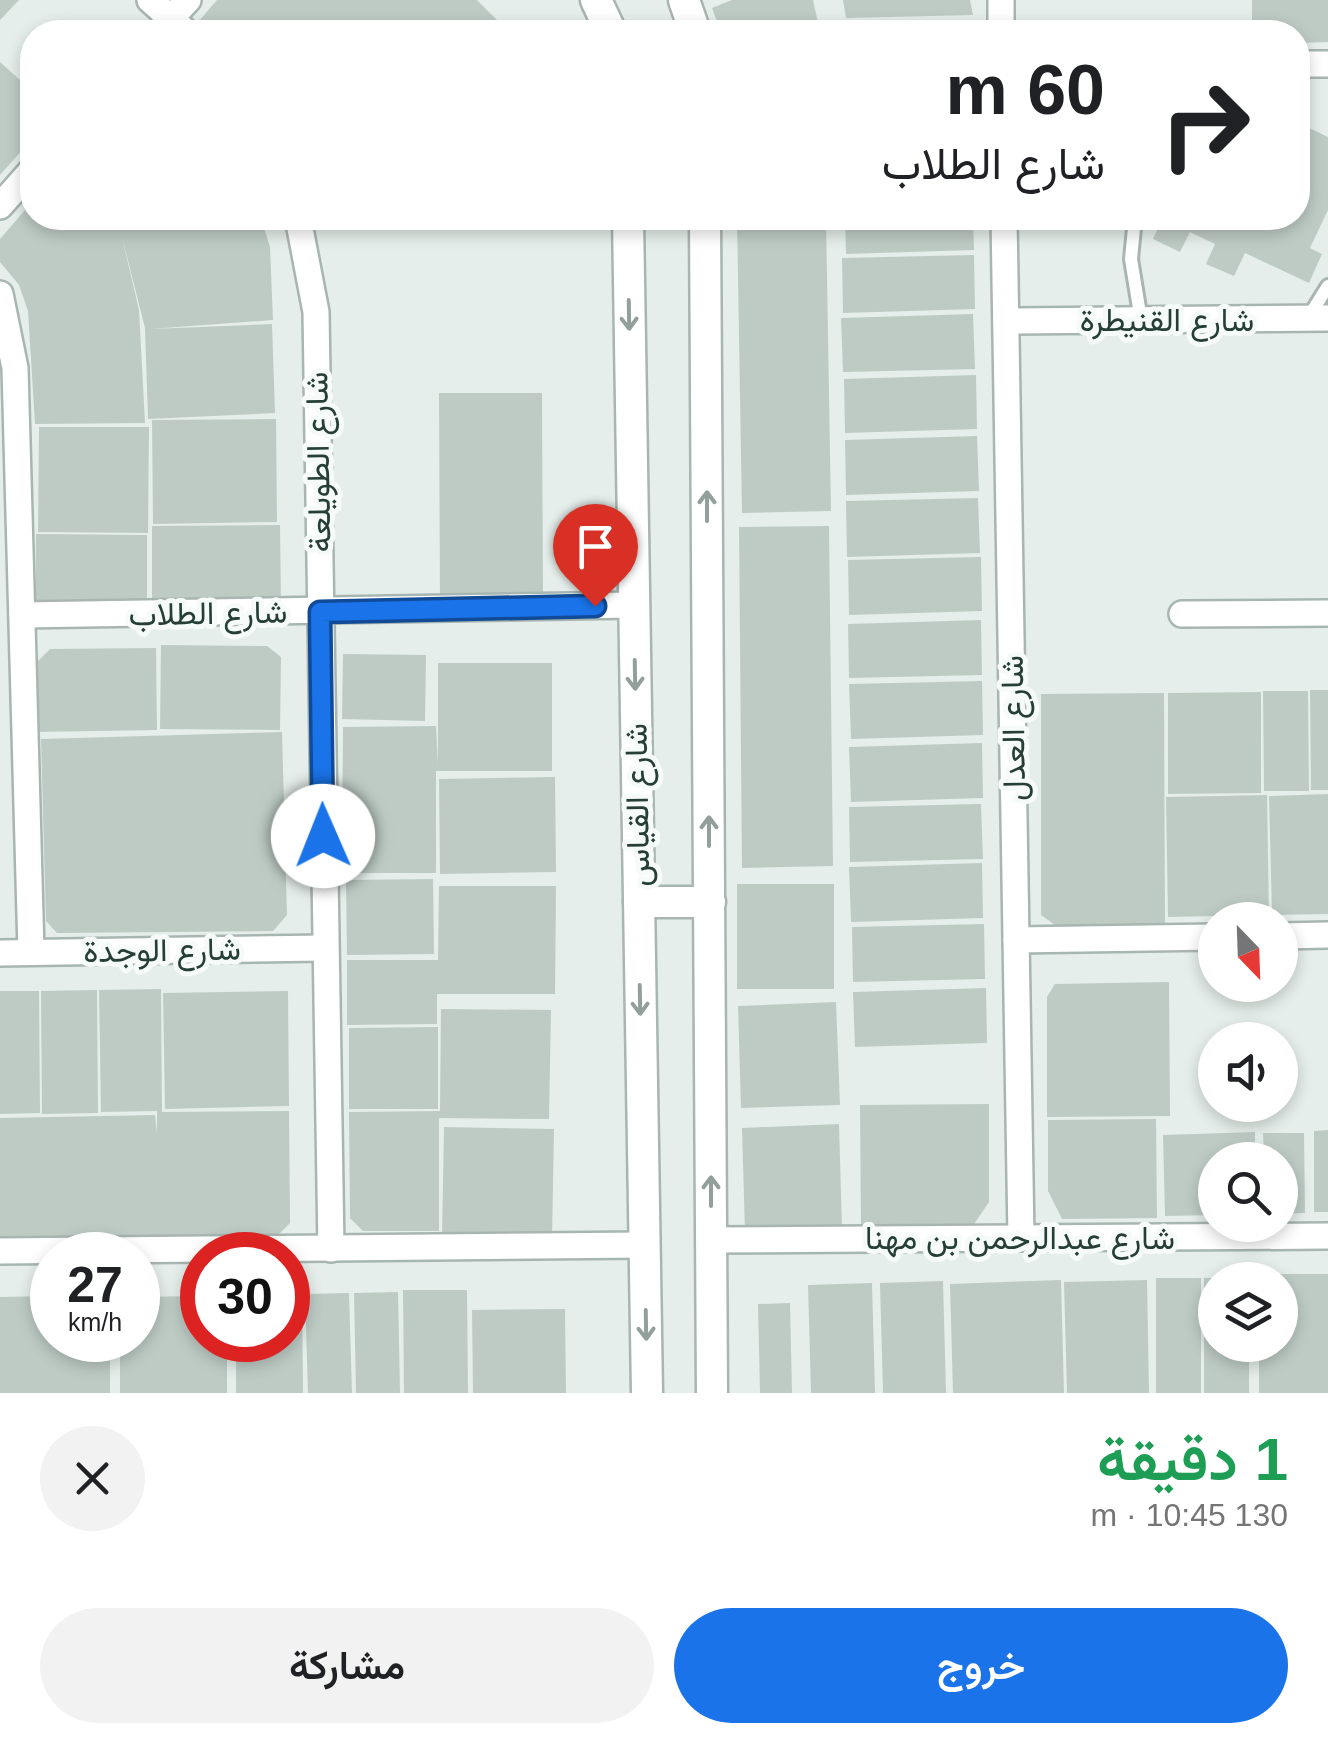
<!DOCTYPE html>
<html lang="ar">
<head>
<meta charset="utf-8">
<style>
  :root { --surface:#fff; --page:#f2f2f2; --text:#202124; --muted:#757577; --accent:#1a73e8 }
  body { margin:0; font-family:Arial,Vazirmatn,sans-serif; background:var(--page); color:var(--text); direction:rtl; height:100vh; display:flex; flex-direction:column; font-size:38px; white-space:nowrap }
  * { box-sizing:border-box; margin:0 }
  p { font-size:32px; color:var(--muted) }
  .icon { flex:none; width:55px; height:55px; fill:none; stroke:currentColor; stroke-width:2; stroke-linecap:round; stroke-linejoin:round }
  .map { position:relative; height:1393px; overflow:hidden; direction:ltr }
  .panel { display:flex; flex-direction:column; background:var(--surface); flex:1 }
  .panel>* { flex:none }
  .hud { position:absolute; left:20px; top:20px; width:1290px; height:210px; border-radius:40px; box-shadow:0 5px 15px #0003; direction:rtl; background:#fff; color:var(--text); overflow:hidden }
  .needle { width:65px; rotate:157deg }
  .controls { position:absolute; left:1198px; top:902px; display:grid; gap:20px }
  .controls a { display:grid; place-items:center; width:100px; height:100px; border-radius:50%; background:var(--surface); box-shadow:0 5px 15px #0003; font-size:50px }
  .speed { position:absolute; left:30px; top:1232px; display:flex; gap:20px; font-size:50px; font-weight:700; text-align:center }
  .speed>* { display:grid; place-content:center; width:130px; height:130px; border-radius:50%; background:var(--surface); box-shadow:0 5px 15px #0003; line-height:1 }
  .speed small { font-size:25px; font-weight:400 }
  .speed .limit { border:15px solid #d22; background:#fff; color:#111 }
  .pin { position:absolute; display:grid; place-items:center; width:85px; height:85px; color:#fff; margin:-102px -42px; border-radius:50% 50% 50% 0; rotate:-45deg; box-shadow:0 0 10px #0007 }
  .pin .icon { rotate:45deg }
  .me { position:absolute; width:110px; margin:-55px; rotate:359deg; stroke-linejoin:round; filter:drop-shadow(0 0 8px #0008) }
  .turn { display:flex; align-items:center; gap:35px; height:210px; padding:0 40px; font-size:45px }
  .turn .icon { width:130px; height:130px; stroke-width:2.5 }
  .turn b { display:block; font-size:70px; line-height:85px }
  .round { display:grid; place-items:center; flex:none; width:105px; height:105px; border-radius:52px; background:var(--page) }
  .overview { display:flex; align-items:center; justify-content:space-between; height:170px; padding:0 40px }
  h1 { font-size:60px; font-weight:600; line-height:75px; color:#1e9e55 }
  .button { display:flex; gap:20px; margin-top:auto; padding:20px 40px }
  .button a { flex:1; height:115px; border-radius:60px; background:var(--accent); color:#fff; font-size:40px; font-weight:600; line-height:115px; text-align:center }
  .button a+a { background:var(--page); color:var(--text) }
  .map>svg:first-child { display:block }
  .building { fill:#becbc5 }
  .lines { fill:none; stroke-linecap:round; stroke-linejoin:round }
  .service-casing { stroke:#a8b6b1; stroke-width:18 }
  .minor-casing { stroke:#a8b6b1; stroke-width:30 }
  .tertiary-casing { stroke:#a8b6b1; stroke-width:35 }
  .service { stroke:#fff; stroke-width:12 }
  .minor { stroke:#fff; stroke-width:25 }
  .tertiary { stroke:#fff; stroke-width:30 }
  .oneway { stroke:#929f9b }
  .route-casing { stroke:#114b97; stroke-width:25 }
  .route { stroke:#1a73e8; stroke-width:18 }
  .labels { text-anchor:middle; dominant-baseline:central; stroke-width:10; stroke-linejoin:round; paint-order:stroke }
  .street-label { font-size:32px; fill:#253f37; stroke:#f6faf8 }
</style>
</head>
<body>
<div class="map">
<svg width="1328" height="1393" viewBox="0 0 1328 1393">
  <rect width="100%" height="100%" fill="#e5eeea"/>
  <!-- building -->
  <g class="building">
    <polygon points="0,0 19,0 0,20"/>
    <polygon points="217,0 477,0 509,32 211,32 199,21"/>
    <polygon points="732,0 813,0 820,32 721,32 712,8"/>
    <polygon points="843,0 970,0 973,15 846,18"/>
    <polygon points="1252,0 1328,0 1328,42 1298,43 1298,32 1252,32"/>
    <polygon points="973,20 973,32 845,32 845,23"/>
    <polygon points="0,62 32,91 32,139 0,175"/>
    <polygon points="1298,106 1310,112 1303,125 1328,137 1328,210 1310,248 1322,254 1309,283 1245,253 1234,276 1206,264 1215,244 1190,232 1180,252 1153,239 1163,218 1298,218"/>
    <polygon points="32,202 32,218 114,218 118,224 116,218 261,218 270,247 273,320 150,329 272,324 275,413 148,419 145,328 121,233 139,310 145,423 35,424 28,311 19,285 0,262 0,239"/>
    <polygon points="737,218 826,218 831,511 742,513"/>
    <polygon points="845,218 973,218 974,250 846,254"/>
    <polygon points="974,255 975,309 843,313 842,258"/>
    <polygon points="973,314 975,369 843,372 841,318"/>
    <polygon points="976,375 977,429 845,433 844,379"/>
    <polygon points="439,393 542,393 543,604 440,604"/>
    <polygon points="276,419 277,522 153,524 152,420"/>
    <polygon points="39,427 149,427 148,533 38,532"/>
    <polygon points="977,436 979,491 846,495 845,440"/>
    <polygon points="978,498 980,553 847,557 846,501"/>
    <polygon points="280,525 281,606 152,607 152,526"/>
    <polygon points="829,526 833,866 742,868 739,527"/>
    <polygon points="36,534 147,535 147,609 36,609"/>
    <polygon points="981,557 982,611 849,615 848,560"/>
    <polygon points="981,620 982,675 849,678 848,624"/>
    <polygon points="161,645 267,646 281,657 280,730 160,729"/>
    <polygon points="156,648 157,730 36,732 36,663 50,649"/>
    <polygon points="343,654 426,655 425,721 342,719"/>
    <polygon points="438,663 552,663 552,771 436,771 436,873 342,873 343,727 436,726 438,764"/>
    <polygon points="982,681 983,735 851,739 849,684"/>
    <polygon points="1310,690 1328,690 1328,790 1311,790"/>
    <polygon points="1263,691 1308,691 1309,791 1264,791"/>
    <polygon points="1261,692 1261,793 1168,794 1168,693"/>
    <polygon points="1164,693 1165,926 1058,927 1041,915 1041,694"/>
    <polygon points="282,732 287,915 273,931 57,933 46,921 41,739"/>
    <polygon points="982,743 983,798 851,802 849,747"/>
    <polygon points="555,777 556,872 440,874 439,779"/>
    <polygon points="1328,794 1328,914 1272,915 1269,796"/>
    <polygon points="1267,795 1269,915 1168,917 1166,797"/>
    <polygon points="981,804 983,859 850,862 849,807"/>
    <polygon points="982,863 983,918 851,922 849,867"/>
    <polygon points="433,879 434,954 347,955 346,880"/>
    <rect x="737" y="884" width="97" height="105"/>
    <polygon points="439,886 556,886 555,994 437,994 437,1024 347,1025 347,960 438,960"/>
    <polygon points="984,924 985,979 853,982 852,927"/>
    <polygon points="1169,982 1170,1116 1047,1117 1047,997 1055,984"/>
    <polygon points="986,988 987,1043 855,1047 853,992"/>
    <polygon points="161,989 162,1112 289,1111 290,1223 279,1234 0,1239 0,1118 155,1115 157,1133 157,1111 101,1112 99,990"/>
    <polygon points="97,990 98,1113 42,1114 41,991"/>
    <polygon points="0,991 39,991 40,1113 0,1114"/>
    <polygon points="288,991 289,1106 165,1109 163,993"/>
    <polygon points="836,1002 840,1105 741,1108 738,1006"/>
    <polygon points="441,1009 551,1010 549,1119 439,1118 439,1231 363,1231 350,1218 349,1112 440,1111"/>
    <polygon points="438,1027 438,1109 349,1109 349,1028"/>
    <polygon points="989,1104 989,1202 974,1224 861,1225 860,1105"/>
    <polygon points="1156,1119 1157,1218 1062,1219 1048,1191 1048,1120"/>
    <polygon points="839,1124 842,1229 745,1232 742,1128"/>
    <polygon points="444,1127 554,1129 552,1238 442,1236"/>
    <polygon points="1328,1130 1328,1212 1314,1212 1314,1131"/>
    <polygon points="1255,1132 1255,1160 1215,1160 1215,1215 1165,1216 1163,1135"/>
    <polygon points="1263,1133 1304,1133 1305,1213 1280,1214 1280,1160 1264,1160"/>
    <polygon points="1259,1274 1328,1274 1328,1393 1259,1393 1259,1345 1280,1345 1280,1280 1259,1280"/>
    <rect x="1156" y="1278" width="45" height="115"/>
    <polygon points="1204,1278 1215,1278 1215,1345 1249,1345 1249,1393 1204,1393"/>
    <polygon points="1061,1280 1064,1393 953,1393 950,1284"/>
    <polygon points="1147,1280 1149,1393 1067,1393 1064,1282"/>
    <polygon points="943,1281 946,1393 883,1393 880,1283"/>
    <polygon points="872,1283 875,1393 811,1393 808,1285"/>
    <polygon points="403,1290 467,1290 468,1393 404,1393"/>
    <polygon points="288,1292 302,1292 303,1393 236,1393 236,1340 288,1340"/>
    <polygon points="398,1292 400,1393 356,1393 354,1293"/>
    <polygon points="349,1293 352,1393 308,1393 305,1294"/>
    <polygon points="52,1296 52,1340 110,1340 110,1393 0,1393 0,1297"/>
    <polygon points="202,1296 202,1340 227,1340 227,1393 120,1393 120,1340 138,1340 138,1297"/>
    <polygon points="790,1303 792,1393 760,1393 758,1304"/>
    <polygon points="565,1309 566,1393 473,1393 472,1310"/>
  </g>
  <g class="lines">
    <defs>
      <g id="service">
        <polyline points="1135,218 1131,259 1141,320"/>
        <polyline points="1308,318 1328,286"/>
      </g>
      <g id="minor">
        <polyline points="150,0 186,32"/>
        <polyline points="1001,0 1001,32"/>
        <polyline points="158,32 188,0"/>
        <polyline points="1298,64 1328,64"/>
        <polyline points="0,206 32,170"/>
        <polyline points="298,218 316,312 331,1249"/>
        <polyline points="1004,218 1021,1238"/>
        <polyline points="0,294 15,368 31,952"/>
        <polyline points="1006,321 1328,318"/>
        <polyline points="1182,614 1328,613"/>
        <polyline points="22,615 634,605"/>
        <polyline points="1280,936 1328,935"/>
        <polyline points="1016,940 1215,937"/>
        <polyline points="0,953 324,948"/>
        <polyline points="711,1240 1328,1236"/>
        <polyline points="0,1251 644,1245"/>
      </g>
      <g id="tertiary">
        <polyline points="596,0 611,32"/>
        <polyline points="684,0 695,32"/>
        <polyline points="628,218 647,1393"/>
        <polyline points="705,218 712,1393"/>
        <polyline points="639,902 710,902"/>
      </g>
    </defs>
    <!-- service casing -->
    <use href="#service" class="service-casing"/>
    <!-- minor casing -->
    <use href="#minor" class="minor-casing"/>
    <!-- tertiary casing -->
    <use href="#tertiary" class="tertiary-casing"/>
    <!-- service -->
    <use href="#service" class="service"/>
    <!-- minor -->
    <use href="#minor" class="minor"/>
    <!-- tertiary -->
    <use href="#tertiary" class="tertiary"/>
  </g>
  <!-- one-way arrows -->
  <defs><path id="oneway-shaft" d="M-6 0H5M1.5-3L5.5 0L1.5 3" fill="none" stroke-width="1.6" stroke-linecap="round" stroke-linejoin="round" transform="scale(2.5)"/></defs>
  <g class="oneway">
    <use href="#oneway-shaft" transform="translate(629 315) rotate(89)"/>
    <use href="#oneway-shaft" transform="translate(707 506) rotate(-90)"/>
    <use href="#oneway-shaft" transform="translate(635 675) rotate(89)"/>
    <use href="#oneway-shaft" transform="translate(709 831) rotate(-90)"/>
    <use href="#oneway-shaft" transform="translate(640 1000) rotate(89)"/>
    <use href="#oneway-shaft" transform="translate(711 1191) rotate(-90)"/>
    <use href="#oneway-shaft" transform="translate(646 1325) rotate(89)"/>
  </g>
  <g class="lines">
    <defs>
      <polyline id="route" points="323,836 320,612 595,606"/>
    </defs>
    <!-- route casing -->
    <use href="#route" class="route-casing"/>
    <!-- route -->
    <use href="#route" class="route"/>
  </g>
  <g class="labels">
    <!-- street labels -->
    <g class="street-label">
      <text x="1167" y="320">شارع القنيطرة</text>
      <text transform="translate(318 462) rotate(-91)">شارع الطويلعة</text>
      <text transform="translate(208 613) rotate(-1)">شارع الطلاب</text>
      <text transform="translate(1013 728) rotate(-91)">شارع العدل</text>
      <text transform="translate(637 805) rotate(-91)">شارع القياس</text>
      <text transform="translate(162 950) rotate(-1)">شارع الوجدة</text>
      <text x="1020" y="1238">شارع عبدالرحمن بن مهنا</text>
    </g>
  </g>
</svg>
<div class="controls">
<a><svg class="needle" viewBox="-14 -14 28 28"><path d="M0-13l5 13h-10z" fill="#e53935"/><path d="M0 13l5-13h-10z" fill="#757577"/></svg></a>
<a><svg class="icon" aria-label="sound" viewBox="0 0 24 24"><path d="M4 9h4l5-4v14l-5-4H4zM17 9q2 3 0 6"/></svg></a>
<a><svg class="icon" aria-label="search" viewBox="0 0 24 24"><circle cx="10" cy="10" r="6"/><path d="M15 15l6 6"/></svg></a>
<a><svg class="icon" aria-label="layers" viewBox="0 0 24 24"><path d="M12 4l9 5-9 5-9-5zM3 14l9 5 9-5"/></svg></a>
</div>
<div class="speed"><div>27<small>km/h</small></div><div class="limit">30</div></div>
<div class="pin" style="left:595px;top:606px;background:#d93025"><svg class="icon" aria-label="arrive" viewBox="0 0 24 24"><path d="M6 21V4h12l-3 4 3 4H6"/></svg></div>
<svg class="me" style="left:323px;top:836px" viewBox="-20 -20 40 40"><circle r="19" fill="#fff"/><path d="M0-13L10 11 0 6-10 11z" fill="#1a73e8"/></svg>
<div class="hud">
<div class="turn"><svg class="icon" aria-label="right" viewBox="0 0 24 24"><path d="M7 20v-9h11M14 6l5 5-5 5"/></svg><div><b>60 m</b>شارع الطلاب</div></div>
</div>
</div>
<section class="panel">
<div class="overview"><div><h1>1 دقيقة</h1><p>130 m · 10:45</p></div><a class="round"><svg class="icon" aria-label="close" viewBox="0 0 24 24"><path d="M6 6l12 12M18 6L6 18"/></svg></a></div>
<div class="button"><a>خروج</a><a>مشاركة</a></div>
</section>
</body>
</html>
